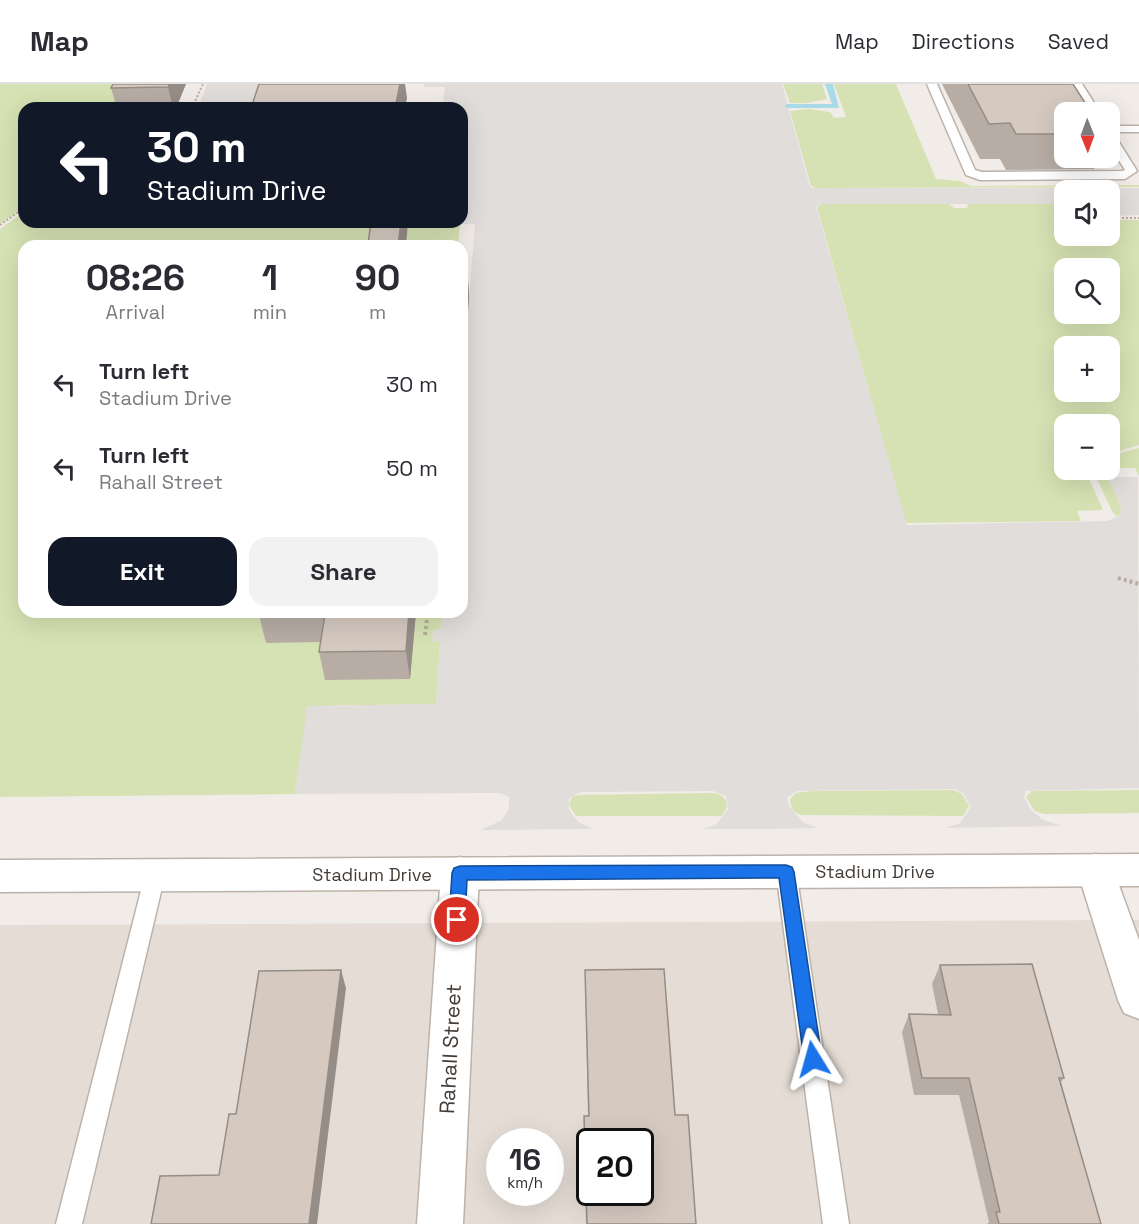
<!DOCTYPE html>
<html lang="en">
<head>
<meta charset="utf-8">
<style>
  :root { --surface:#fff; --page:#f2f2f3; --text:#2b2b33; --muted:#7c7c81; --line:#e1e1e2; --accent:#111827 }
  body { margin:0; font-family:"Space Grotesk",sans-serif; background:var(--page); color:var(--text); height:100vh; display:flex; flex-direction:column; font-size:22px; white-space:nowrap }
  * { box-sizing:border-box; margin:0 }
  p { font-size:20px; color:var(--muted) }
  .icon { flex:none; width:33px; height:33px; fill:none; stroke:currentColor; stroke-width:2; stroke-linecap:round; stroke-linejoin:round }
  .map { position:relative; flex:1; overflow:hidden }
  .side { position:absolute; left:18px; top:156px; width:450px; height:378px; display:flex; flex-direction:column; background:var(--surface); border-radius:18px; box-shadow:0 6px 24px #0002 }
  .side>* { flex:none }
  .guide { position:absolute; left:18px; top:18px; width:450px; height:126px; border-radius:18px; box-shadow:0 6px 24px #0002; background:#111827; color:#fff; overflow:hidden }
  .needle { width:39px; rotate:179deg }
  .controls { position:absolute; left:1054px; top:18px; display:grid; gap:12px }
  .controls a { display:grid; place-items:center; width:66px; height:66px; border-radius:12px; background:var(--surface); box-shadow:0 6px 24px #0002; font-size:30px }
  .speed { position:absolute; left:486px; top:1044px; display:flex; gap:12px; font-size:30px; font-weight:700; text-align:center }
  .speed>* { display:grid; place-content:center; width:78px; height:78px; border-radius:50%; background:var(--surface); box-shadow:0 6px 24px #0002; line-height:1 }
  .speed small { font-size:15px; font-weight:400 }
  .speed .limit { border:3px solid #111; border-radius:9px; background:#fff; color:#111 }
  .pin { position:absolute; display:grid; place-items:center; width:51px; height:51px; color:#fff; margin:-26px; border:3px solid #fff; border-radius:50%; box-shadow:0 2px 6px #0007 }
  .me { position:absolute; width:66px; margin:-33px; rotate:352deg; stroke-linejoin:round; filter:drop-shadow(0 0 4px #0008) }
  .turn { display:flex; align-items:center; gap:21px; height:126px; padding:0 30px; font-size:27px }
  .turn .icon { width:78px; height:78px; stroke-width:2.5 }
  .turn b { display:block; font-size:42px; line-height:51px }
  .eta { display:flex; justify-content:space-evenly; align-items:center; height:102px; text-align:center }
  .eta b { font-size:36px; font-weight:600; line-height:42px }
  .button { display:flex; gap:12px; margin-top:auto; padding:12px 30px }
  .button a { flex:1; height:69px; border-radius:18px; background:var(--accent); color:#fff; font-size:24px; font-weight:600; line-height:69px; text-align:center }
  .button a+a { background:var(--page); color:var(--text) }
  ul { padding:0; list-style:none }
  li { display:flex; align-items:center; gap:18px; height:84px; padding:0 30px }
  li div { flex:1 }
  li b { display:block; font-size:22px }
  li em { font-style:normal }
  header { display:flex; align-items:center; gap:36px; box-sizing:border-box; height:84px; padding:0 30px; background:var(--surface); border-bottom:2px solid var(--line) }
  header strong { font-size:28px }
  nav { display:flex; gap:33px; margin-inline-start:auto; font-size:21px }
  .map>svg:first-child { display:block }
  .residential { fill:#e5ddd5; fill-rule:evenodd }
  .green { fill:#d6e2b3; fill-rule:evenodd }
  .parking { fill:#e0dddb }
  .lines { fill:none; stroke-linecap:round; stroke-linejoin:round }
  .stream { fill:#a9dae8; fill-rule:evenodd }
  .service-casing { stroke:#bcb2aa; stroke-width:3 }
  .minor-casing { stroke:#bcb2aa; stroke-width:3 }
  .tertiary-casing { stroke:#bcb2aa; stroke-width:3 }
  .path-far1 { stroke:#bcab9d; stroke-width:2; stroke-dasharray:2 2; stroke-linecap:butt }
  .path { stroke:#bcab9d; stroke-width:4; stroke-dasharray:3 3; stroke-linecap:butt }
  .service { fill:#fff; fill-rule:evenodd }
  .minor { fill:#fff; fill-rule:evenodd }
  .tertiary { fill:#fff; fill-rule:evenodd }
  .wall { fill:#b7ada5 }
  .shaded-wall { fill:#958d86 }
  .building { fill:#d5c9c0; stroke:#958d86; stroke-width:1.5; fill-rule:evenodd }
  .route { fill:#1a73e8; stroke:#114b97; stroke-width:1.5 }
  .labels { text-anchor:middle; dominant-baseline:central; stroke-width:6; stroke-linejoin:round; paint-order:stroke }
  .street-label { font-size:18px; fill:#443c36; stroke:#fff }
  .near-street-label { font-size:21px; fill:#443c36; stroke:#fff }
</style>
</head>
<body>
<header>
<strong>Map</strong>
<nav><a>Map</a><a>Directions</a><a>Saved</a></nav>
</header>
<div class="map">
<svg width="1139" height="1140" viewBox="0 0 1139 1140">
  <rect width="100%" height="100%" fill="#f1ece7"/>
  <!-- residential -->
  <path class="residential" d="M1139,836V1140H0V841ZM500,1058H550V1108H500ZM590,1058H640V1108H590Z"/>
  <!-- green -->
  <g class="green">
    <polygon points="0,0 127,0 115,24 24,24 24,123 0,140"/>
    <polygon points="783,0 822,0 827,15 807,19 790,19"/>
    <polygon points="834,0 896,0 936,95 960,97 971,102 1139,101 1139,103 815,104 811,102 790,27 809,25 830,28 834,34 846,33"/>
    <path d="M822,120H949L954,124H967L968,120H1059L1065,121V152H1110V136H1139V361L1110,370V340H1065L1063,345L1065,350V386H1085L1103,426L1077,427L1081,437L906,439L817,123ZM1110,184V230H1065V184ZM1065,262H1110V308H1065Z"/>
    <polygon points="24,128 24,138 460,140 458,162 24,162 24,528 442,528 436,620 308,622 295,710 0,713 0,145"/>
    <polygon points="1139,364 1139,392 1135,384 1120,384 1118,380 1112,380 1117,392 1113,393 1109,386 1111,374 1123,368"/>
    <polygon points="1093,386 1105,386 1122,425 1119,431 1116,432 1112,427"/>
    <path d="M953,706L962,710L969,722L963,732L802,731C793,730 791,723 790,715L796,709L812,707Z"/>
    <polygon points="1139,706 1139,729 1044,730 1035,727 1026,713 1032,707"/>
    <polygon points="710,709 719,710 726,716 727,723 722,732 576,732 569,721 572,713 578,711"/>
  </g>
  <!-- parking -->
  <g class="parking">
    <polygon points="207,0 269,0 261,24 198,24"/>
    <polygon points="424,0 782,0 810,103 813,104 1139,104 1139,131 1110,132 1110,106 1065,106 1065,120 824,120 816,122 907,441 1107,437 1119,432 1122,424 1107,393 1138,393 1139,704 1026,707 1024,713 1031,726 1042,735 1061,742 946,744 960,739 971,723 963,709 954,705 797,707 787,714 789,722 803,738 817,744 764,745 704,745 717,740 728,725 726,712 713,707 581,708 569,714 569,726 578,738 594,745 481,746 502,736 509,725 509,713 500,709 295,710 307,622 436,620 440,557 432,557 433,546 441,545 442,528 462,528 462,302 475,140 404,140 404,138 462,138 462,24 442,24 445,3 423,3"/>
  </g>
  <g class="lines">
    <!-- stream -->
    <polygon class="stream" points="825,0 833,0 839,24 788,24 784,22 788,20 832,20"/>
    <defs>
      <g id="service">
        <polygon points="927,0 937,0 975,86 982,88 1122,87 1125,86 1110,62 1110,49 1114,50 1137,87 1125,95 980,96 966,91"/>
        <polygon points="1072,0 1082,0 1100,28 1090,28"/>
        <rect x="1110" y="42" width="29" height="6"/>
        <polygon points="786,778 793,781 796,787 849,1140 823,1140 776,787 779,781"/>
        <polygon points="155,782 162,785 165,791 82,1140 56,1140 145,791 148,785"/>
      </g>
      <g id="minor">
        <polygon points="1096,770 1109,774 1139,856 1139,935 1124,929 1118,916 1077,786 1083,774"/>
        <polygon points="460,773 473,777 479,789 463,1140 417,1140 441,789 447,777"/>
      </g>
      <polygon id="tertiary" points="1139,770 1139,802 0,808 0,776"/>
    </defs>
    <!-- service casing -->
    <use href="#service" class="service-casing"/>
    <!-- minor casing -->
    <use href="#minor" class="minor-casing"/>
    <!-- tertiary casing -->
    <use href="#tertiary" class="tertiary-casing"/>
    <!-- path-far1 -->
    <g class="path-far1">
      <polyline points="192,24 203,0"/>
      <polyline points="1110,134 1139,134"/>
      <polyline points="0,141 24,124"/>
    </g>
    <!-- path -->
    <g class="path">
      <polyline points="1118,494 1139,500"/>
      <polyline points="425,551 428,528"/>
    </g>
    <!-- service -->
    <use href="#service" class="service"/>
    <!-- minor -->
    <use href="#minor" class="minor"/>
    <!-- tertiary -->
    <use href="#tertiary" class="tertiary"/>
  </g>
  <!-- wall -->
  <g class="wall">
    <polygon points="186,0 176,24 117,24 111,4"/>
    <polygon points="942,0 1073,0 1065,28 1065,74 1097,74 1094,85 1006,86 1000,75 980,75"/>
    <polygon points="462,180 467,180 469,212 465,272 462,272"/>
    <polygon points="260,528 416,528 410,595 325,596 319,568 320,558 266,559 259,531"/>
    <polygon points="940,881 1064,994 1061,998 1101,1140 987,1140 989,1138 959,1011 914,1011 902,948 909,930 938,930 932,900"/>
    <polygon points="585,886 675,1031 696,1140 586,1140 584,1049 584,1032 588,1032"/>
  </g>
  <!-- shaded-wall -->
  <g class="shaded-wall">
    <polygon points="170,0 186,0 176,24 173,24 168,3"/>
    <polygon points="400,0 405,0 407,14 405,24 395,24"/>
    <polygon points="401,138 408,138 406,162 398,162"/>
    <polygon points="467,180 469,212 465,272 463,239"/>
    <polygon points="409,528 416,528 410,595 406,567"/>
    <polygon points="341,886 346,904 317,1140 309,1140"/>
  </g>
  <!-- building -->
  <g class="building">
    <polygon points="113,0 170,0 168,3 111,4"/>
    <polygon points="259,0 400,0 395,24 251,24"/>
    <polygon points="968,0 1073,0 1091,28 1065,28 1065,50 1016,50 1010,39 989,40"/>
    <polygon points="371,138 401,138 398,162 311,162 312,160 368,160"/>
    <polygon points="462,180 467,180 463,239 462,239"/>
    <polygon points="260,528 409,528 406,567 319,568 325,530 259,531"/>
    <polygon points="1032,880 1064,994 1059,994 1101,1140 999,1140 996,1128 1000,1128 969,994 922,994 909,930 951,931 940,881"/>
    <path d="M664,885L675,1031H688L696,1140H587L584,1032H589L585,886ZM590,1058H640V1108H590Z"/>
    <polygon points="341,886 309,1140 151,1140 160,1092 219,1091 229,1030 236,1030 259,887"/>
  </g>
  <!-- route -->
  <polygon class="route" points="786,781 792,783 794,788 822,975 819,981 813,984 807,981 804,975 779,794 467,796 465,836 463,841 457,843 451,841 449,836 452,789 454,784 460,782"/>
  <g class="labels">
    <!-- street labels -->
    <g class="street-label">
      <text x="875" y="787">Stadium Drive</text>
      <text x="372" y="790">Stadium Drive</text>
    </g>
    <!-- near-street labels -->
    <g class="near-street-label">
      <text transform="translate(450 965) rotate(-87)">Rahall Street</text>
    </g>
  </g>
</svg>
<div class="controls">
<a><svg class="needle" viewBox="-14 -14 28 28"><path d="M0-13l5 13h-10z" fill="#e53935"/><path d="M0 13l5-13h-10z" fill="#7c7c81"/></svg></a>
<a><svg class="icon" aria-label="sound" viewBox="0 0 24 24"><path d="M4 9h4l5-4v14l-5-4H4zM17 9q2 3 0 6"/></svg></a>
<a><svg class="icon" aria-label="search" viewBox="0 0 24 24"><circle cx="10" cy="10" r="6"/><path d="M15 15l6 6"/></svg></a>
<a>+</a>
<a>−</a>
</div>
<div class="speed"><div>16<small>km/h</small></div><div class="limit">20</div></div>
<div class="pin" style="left:457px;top:836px;background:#d93025"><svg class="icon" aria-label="arrive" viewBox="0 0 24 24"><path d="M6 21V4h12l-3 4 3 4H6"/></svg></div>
<svg class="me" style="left:813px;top:975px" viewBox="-20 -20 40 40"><path d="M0-17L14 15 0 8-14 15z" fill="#1a73e8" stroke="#fff" stroke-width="4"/></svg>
<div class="guide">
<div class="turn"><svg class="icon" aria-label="left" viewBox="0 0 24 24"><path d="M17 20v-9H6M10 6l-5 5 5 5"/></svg><div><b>30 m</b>Stadium Drive</div></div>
</div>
<section class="side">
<div class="eta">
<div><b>08:26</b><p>Arrival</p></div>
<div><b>1</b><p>min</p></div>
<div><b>90</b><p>m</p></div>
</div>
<ul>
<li><svg class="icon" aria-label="left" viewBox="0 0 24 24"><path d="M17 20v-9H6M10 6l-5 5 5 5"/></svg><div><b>Turn left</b><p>Stadium Drive</p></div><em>30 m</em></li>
<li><svg class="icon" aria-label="left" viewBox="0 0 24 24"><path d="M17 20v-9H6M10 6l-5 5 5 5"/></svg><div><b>Turn left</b><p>Rahall Street</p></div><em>50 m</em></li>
</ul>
<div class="button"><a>Exit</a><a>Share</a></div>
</section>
</div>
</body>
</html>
